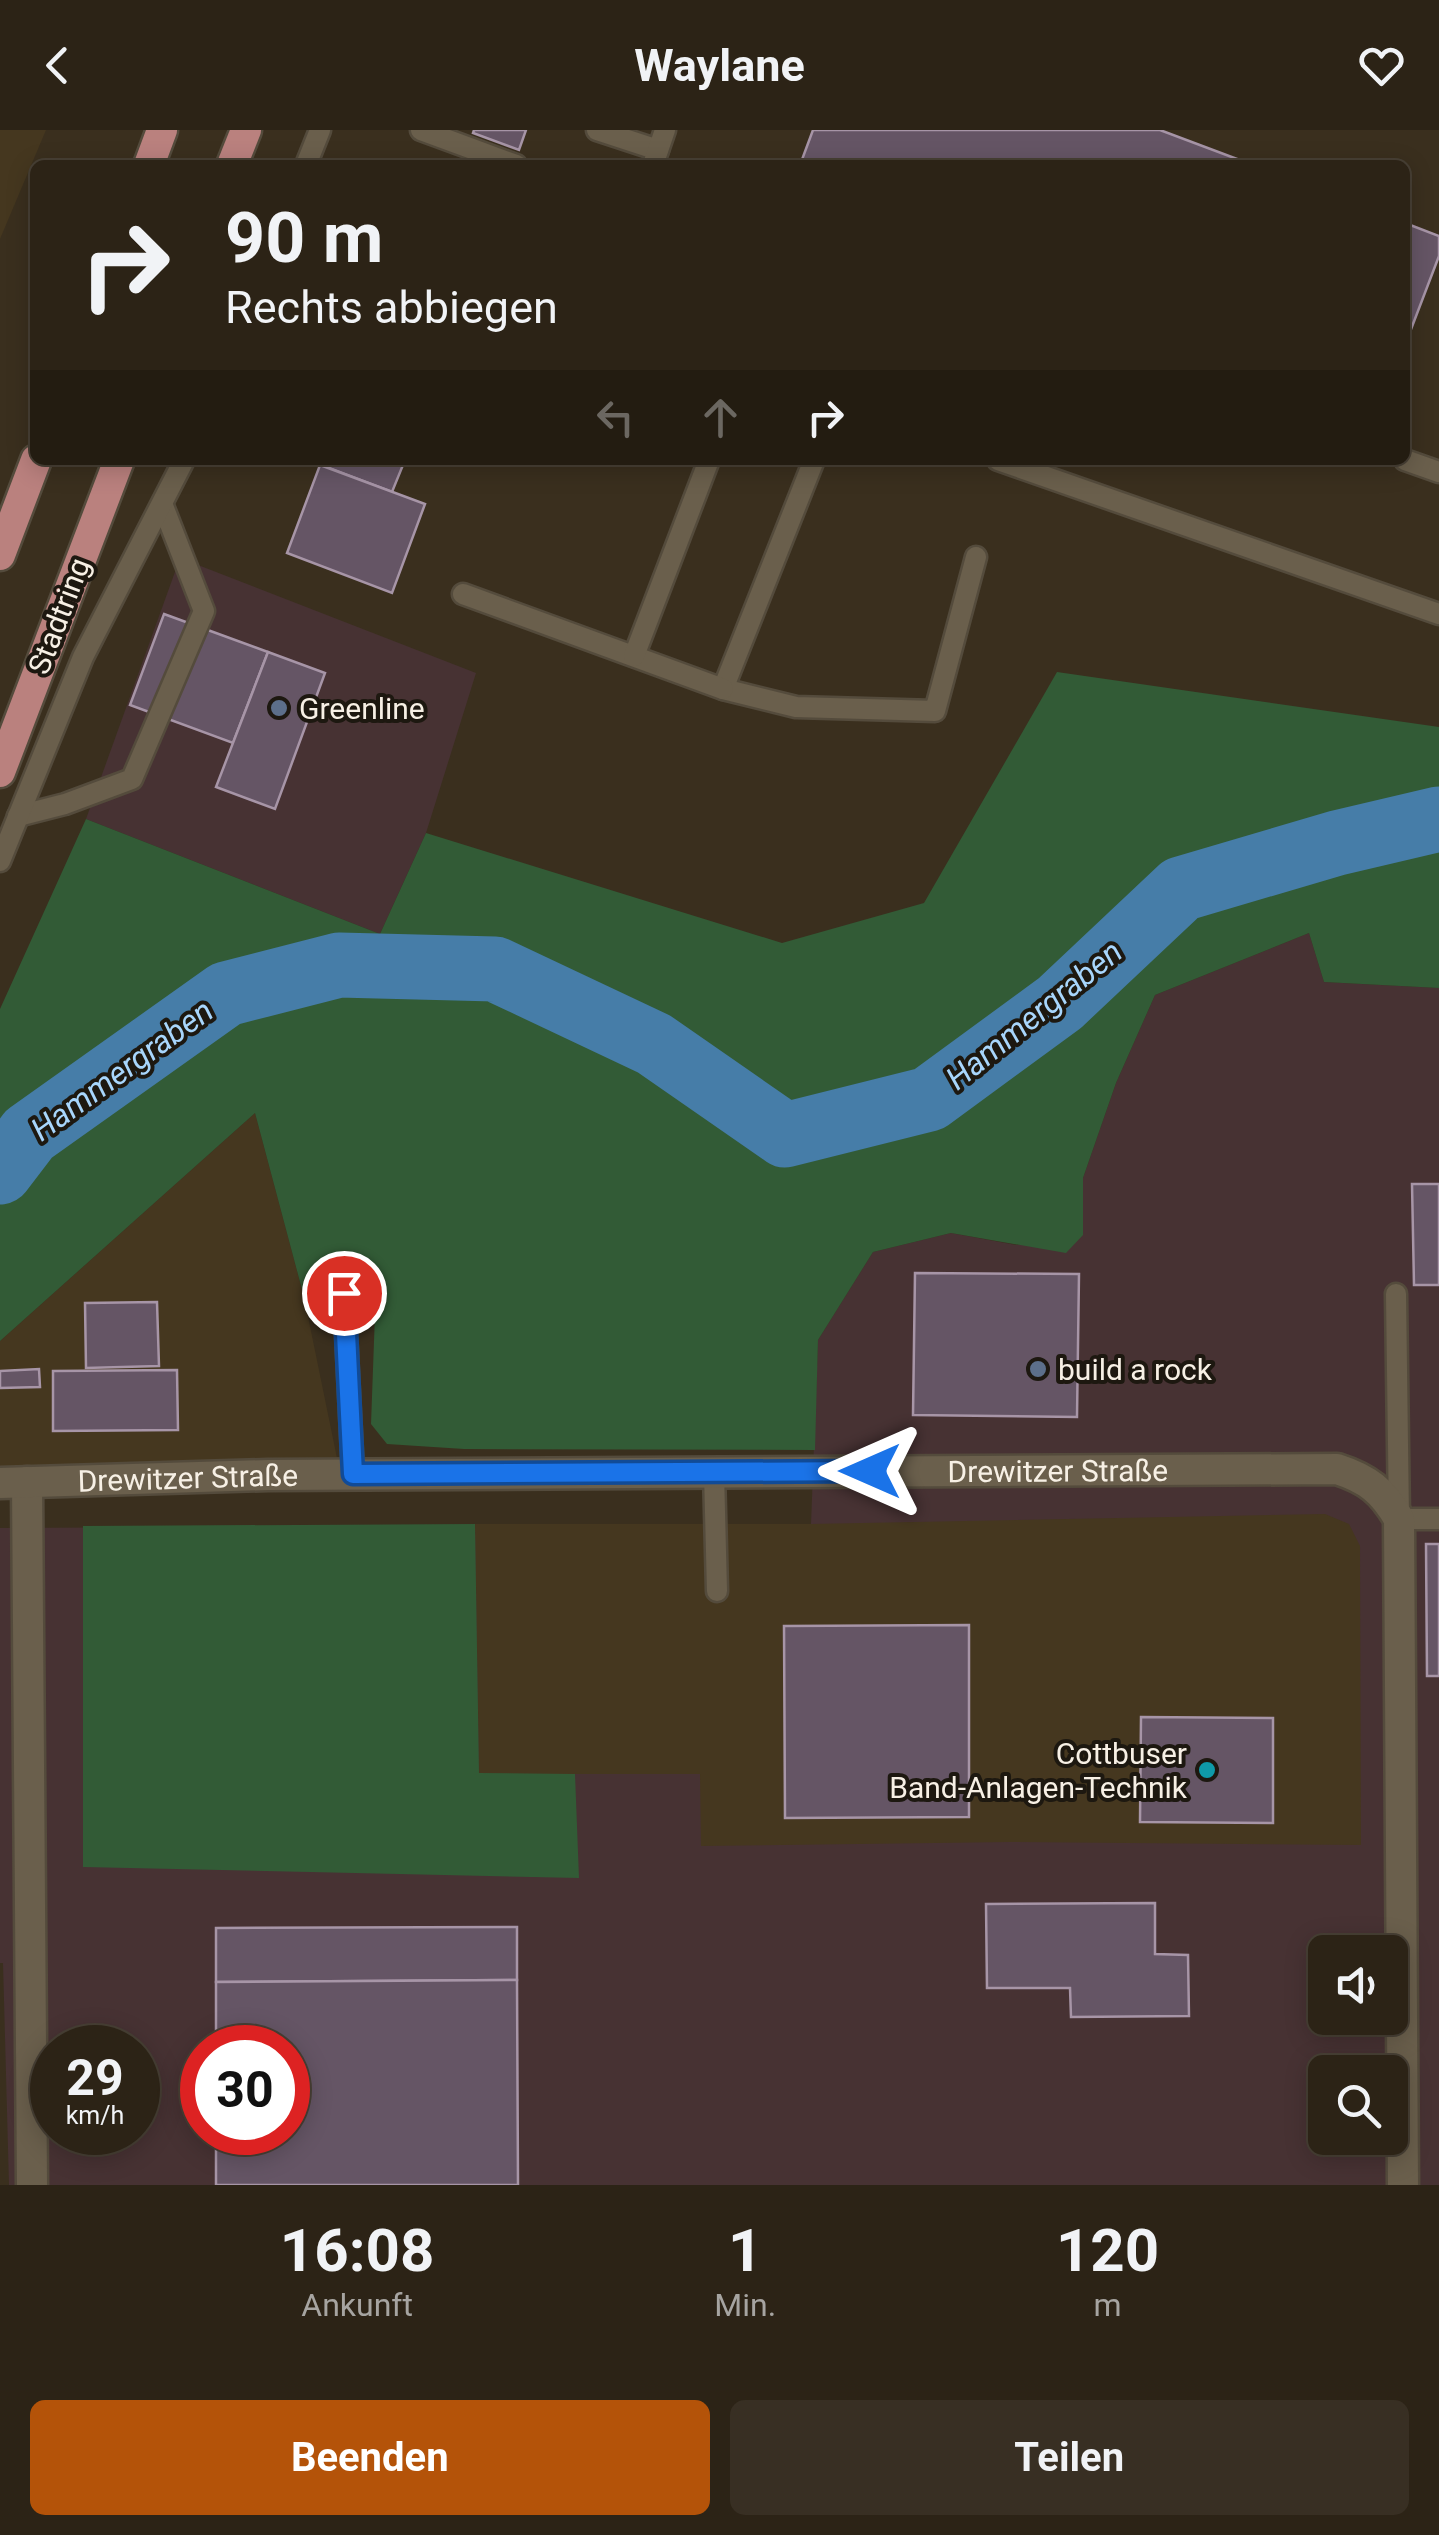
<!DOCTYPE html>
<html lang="de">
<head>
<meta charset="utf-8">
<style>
  :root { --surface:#2c2316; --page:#382f23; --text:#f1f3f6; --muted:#a6a4a1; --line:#484035; --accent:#b45309 }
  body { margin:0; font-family:Roboto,sans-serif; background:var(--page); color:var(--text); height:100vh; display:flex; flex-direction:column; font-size:38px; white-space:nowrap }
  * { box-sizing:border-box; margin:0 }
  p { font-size:32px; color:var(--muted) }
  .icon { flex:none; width:55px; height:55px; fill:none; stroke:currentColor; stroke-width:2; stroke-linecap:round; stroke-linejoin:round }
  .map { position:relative; height:2055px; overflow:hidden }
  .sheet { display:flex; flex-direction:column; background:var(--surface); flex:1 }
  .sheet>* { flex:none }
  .banner { position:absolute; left:30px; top:30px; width:1380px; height:305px; border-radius:15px; box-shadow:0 5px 25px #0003,0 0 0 2px var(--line); background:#2c2316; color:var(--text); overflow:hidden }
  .fabs { position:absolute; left:1308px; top:1805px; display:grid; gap:20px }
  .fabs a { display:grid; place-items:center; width:100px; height:100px; border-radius:15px; background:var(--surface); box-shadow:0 5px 25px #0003,0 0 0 2px var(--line); font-size:50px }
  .speed { position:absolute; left:30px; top:1895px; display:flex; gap:20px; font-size:50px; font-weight:700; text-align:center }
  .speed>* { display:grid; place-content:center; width:130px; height:130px; border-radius:50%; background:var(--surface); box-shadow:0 5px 25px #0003,0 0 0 2px var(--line); line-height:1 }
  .speed small { font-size:25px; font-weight:400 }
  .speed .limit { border:15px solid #d22; background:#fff; color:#111 }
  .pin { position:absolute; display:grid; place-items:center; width:85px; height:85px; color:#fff; margin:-42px; border:5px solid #fff; border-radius:50%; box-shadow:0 2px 10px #0007 }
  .me { position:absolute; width:110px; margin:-55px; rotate:270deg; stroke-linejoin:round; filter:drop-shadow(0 0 8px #0008) }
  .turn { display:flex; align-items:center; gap:35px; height:210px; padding:0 30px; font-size:45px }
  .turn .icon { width:130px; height:130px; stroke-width:2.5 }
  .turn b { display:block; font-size:70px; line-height:85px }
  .lanes { display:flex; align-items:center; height:95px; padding:0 30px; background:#0003; justify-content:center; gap:50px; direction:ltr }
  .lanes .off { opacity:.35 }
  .eta { display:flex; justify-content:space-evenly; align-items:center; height:170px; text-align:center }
  .eta b { font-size:60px; font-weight:700; line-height:70px }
  .primary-button { display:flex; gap:20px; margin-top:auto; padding:20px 30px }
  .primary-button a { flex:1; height:115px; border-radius:15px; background:var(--accent); color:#fff; font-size:40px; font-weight:700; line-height:115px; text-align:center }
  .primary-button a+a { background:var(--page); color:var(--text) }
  header { display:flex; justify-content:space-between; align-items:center; height:130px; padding:0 30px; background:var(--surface); font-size:45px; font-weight:700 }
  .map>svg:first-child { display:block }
  .commercial { fill:#473233; fill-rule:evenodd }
  .built { fill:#45371f }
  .green { fill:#325b36 }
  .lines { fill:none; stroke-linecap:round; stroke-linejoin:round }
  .river { stroke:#467da8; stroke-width:65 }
  .building { fill:#655565; stroke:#a795a7; stroke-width:2.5 }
  .lane-casing { stroke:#544b3c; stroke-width:25 }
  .street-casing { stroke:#544b3c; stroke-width:35 }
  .primary-casing { stroke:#544b3c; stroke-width:35 }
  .lane { stroke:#6a5f4c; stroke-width:20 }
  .street { stroke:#6a5f4c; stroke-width:30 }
  .primary { stroke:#ba817e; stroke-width:30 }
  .route-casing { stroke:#114b97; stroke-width:25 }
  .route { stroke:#1a73e8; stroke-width:18 }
  .service-dot { fill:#5c6f8a; stroke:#1d1810; stroke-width:4 }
  .culture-dot { fill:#0f9aa8; stroke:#1d1810; stroke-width:4 }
  .labels { text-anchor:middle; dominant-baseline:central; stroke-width:8; stroke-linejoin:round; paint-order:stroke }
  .street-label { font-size:30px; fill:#f7f0e5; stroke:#1d1810 }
  .poi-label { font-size:30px; fill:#f7f0e5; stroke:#1d1810; text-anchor:start }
  .water-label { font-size:32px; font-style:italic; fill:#a8d6fc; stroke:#1d1810 }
</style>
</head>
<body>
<header><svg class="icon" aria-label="back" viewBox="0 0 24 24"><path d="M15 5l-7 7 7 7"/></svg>Waylane<svg class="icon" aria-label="heart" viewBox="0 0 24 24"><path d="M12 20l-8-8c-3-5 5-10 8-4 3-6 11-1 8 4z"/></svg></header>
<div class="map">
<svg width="1439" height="2055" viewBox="0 0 1439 2055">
  <rect width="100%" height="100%" fill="#3a2f1e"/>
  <!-- commercial -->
  <g class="commercial">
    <polygon points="180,428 476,543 426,703 380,804 86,689"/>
    <path d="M1309,803L1324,852L1439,858V2055H9L3,1833H0V1398L811,1394L818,1210L873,1122L951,1103L1016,1115L1082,1105L1083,1048L1116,953L1155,865ZM1325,1822H1390V1888H1325ZM52,1918H138V2002H52ZM202,1918H288V2002H202ZM1325,1942H1390V2008H1325Z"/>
  </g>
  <!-- built -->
  <g class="built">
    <polygon points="0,0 46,0 0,109"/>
    <polygon points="255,983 304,1167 338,1333 0,1340 0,1211"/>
    <polygon points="1325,1384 1349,1394 1360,1416 1361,1715 1010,1712 701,1716 700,1644 479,1644 475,1394 811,1394"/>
  </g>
  <!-- green -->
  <g class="green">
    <polygon points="1057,542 1439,597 1439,858 1324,852 1309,803 1155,865 1116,953 1083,1048 1083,1105 1066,1123 951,1103 873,1122 818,1210 815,1320 464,1319 387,1314 371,1294 376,1156 304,1167 255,983 0,1211 0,879 86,689 380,804 426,703 782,813 924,773"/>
    <polygon points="475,1394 479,1643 575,1644 579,1748 83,1737 83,1396"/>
  </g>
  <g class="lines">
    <!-- river -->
    <polyline class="river" points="0,1042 29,1004 226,864 339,835 495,839 654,914 785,1005 929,969 1060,873 1181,759 1337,713 1439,689"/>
  </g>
  <!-- building -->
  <g class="building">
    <polygon points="474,0 526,0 519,20 473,3"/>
    <polygon points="813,0 1160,0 1253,35 800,35"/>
    <polygon points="1405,93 1439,106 1439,126 1405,215"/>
    <polygon points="308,330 405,330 392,362"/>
    <polygon points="320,335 425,374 392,463 287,423"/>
    <polygon points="164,484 268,522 233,613 130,575"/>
    <polygon points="268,522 325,543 275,679 216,657"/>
    <polygon points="1412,1054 1439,1054 1439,1155 1414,1155"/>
    <polygon points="915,1143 1079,1144 1077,1287 913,1285"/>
    <polygon points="157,1172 159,1236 86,1238 85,1173"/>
    <polygon points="39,1239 40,1257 0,1258 0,1241"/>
    <polygon points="177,1240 178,1300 53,1301 53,1241"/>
    <polygon points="1426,1414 1439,1414 1439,1546 1427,1546"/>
    <polygon points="969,1495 969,1687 785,1688 784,1496"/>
    <polygon points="1141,1587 1273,1588 1273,1693 1140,1692"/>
    <polygon points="1155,1773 1155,1824 1188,1825 1189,1886 1071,1887 1070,1858 987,1858 986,1774"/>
    <polygon points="517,1797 517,1850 216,1852 216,1798"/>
    <polygon points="517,1850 518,2055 216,2055 216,2002 288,2002 288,1918 216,1918 216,1852"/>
  </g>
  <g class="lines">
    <defs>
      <g id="lane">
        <polyline points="421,0 516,35"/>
        <polyline points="597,0 658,20"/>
        <polyline points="306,35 320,0"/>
        <polyline points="653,35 665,0"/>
        <polyline points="814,330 723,559 796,577 935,581 976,427"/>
        <polyline points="998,330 1439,484"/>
        <polyline points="1405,330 1439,342"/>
        <polyline points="463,464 723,559"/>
        <polyline points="634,526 709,330"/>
        <polyline points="18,686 65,674 132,649 204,481 163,376"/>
        <polyline points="0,731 83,527 184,330"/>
        <polyline points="344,1163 353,1344"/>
        <polyline points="1396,1164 1399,1389 1439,1389"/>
        <polyline points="714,1342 717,1461"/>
      </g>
      <g id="street">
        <polyline points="27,1352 32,2055"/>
        <path id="s1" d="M0,1353L268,1345L1337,1339C1368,1349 1383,1361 1399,1389L1403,2055"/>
      </g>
      <g id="primary">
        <polyline points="149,35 162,0"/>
        <polyline points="232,35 246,0"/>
        <polyline points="0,425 36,330"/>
        <polyline points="0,642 119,330"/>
      </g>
    </defs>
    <!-- lane casing -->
    <use href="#lane" class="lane-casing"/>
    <!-- street casing -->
    <use href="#street" class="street-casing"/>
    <!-- primary casing -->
    <use href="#primary" class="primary-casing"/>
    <!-- lane -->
    <use href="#lane" class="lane"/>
    <!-- street -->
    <use href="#street" class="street"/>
    <!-- primary -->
    <use href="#primary" class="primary"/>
  </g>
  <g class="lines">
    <defs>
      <polyline id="route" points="344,1163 353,1344 870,1341"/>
    </defs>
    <!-- route casing -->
    <use href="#route" class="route-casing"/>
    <!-- route -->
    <use href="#route" class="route"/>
  </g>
  <!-- markers -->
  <g class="service-dot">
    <circle cx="279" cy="578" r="10"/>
    <circle cx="1038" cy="1239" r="10"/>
  </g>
  <circle class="culture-dot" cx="1207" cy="1640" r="10"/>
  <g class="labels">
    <!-- street labels -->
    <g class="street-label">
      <text transform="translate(59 486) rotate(-69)">Stadtring</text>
      <text stroke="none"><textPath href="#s1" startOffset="1058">Drewitzer Straße</textPath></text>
      <text stroke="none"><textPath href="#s1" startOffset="188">Drewitzer Straße</textPath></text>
    </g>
    <!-- poi labels -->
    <g class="poi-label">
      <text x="299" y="578">Greenline</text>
      <text x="1058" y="1239">build a rock</text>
      <text x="1187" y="1623" text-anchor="end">Cottbuser<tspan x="1187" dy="34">Band-Anlagen-Technik</tspan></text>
    </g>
    <!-- water labels -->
    <g class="water-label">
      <text transform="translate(1034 885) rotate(-39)">Hammergraben</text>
      <text transform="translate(122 940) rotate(-36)">Hammergraben</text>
    </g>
  </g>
</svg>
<div class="fabs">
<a><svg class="icon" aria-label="sound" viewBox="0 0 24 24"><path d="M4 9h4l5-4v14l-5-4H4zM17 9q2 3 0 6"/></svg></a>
<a><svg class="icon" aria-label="search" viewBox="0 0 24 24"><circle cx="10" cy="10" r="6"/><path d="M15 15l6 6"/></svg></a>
</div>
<div class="speed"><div>29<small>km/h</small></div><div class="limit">30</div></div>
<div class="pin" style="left:344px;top:1163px;background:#d93025"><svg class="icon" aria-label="arrive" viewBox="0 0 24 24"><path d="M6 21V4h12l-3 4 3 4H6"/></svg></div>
<svg class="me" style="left:870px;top:1341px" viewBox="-20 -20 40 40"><path d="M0-17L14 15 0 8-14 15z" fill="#1a73e8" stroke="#fff" stroke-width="4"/></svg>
<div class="banner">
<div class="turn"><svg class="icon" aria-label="right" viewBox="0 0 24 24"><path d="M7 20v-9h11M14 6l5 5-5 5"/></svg><div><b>90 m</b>Rechts abbiegen</div></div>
<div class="lanes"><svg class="icon off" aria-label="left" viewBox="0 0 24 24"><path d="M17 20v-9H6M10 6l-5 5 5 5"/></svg><svg class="icon off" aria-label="ahead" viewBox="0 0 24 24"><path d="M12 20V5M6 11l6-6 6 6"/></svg><svg class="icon" aria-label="right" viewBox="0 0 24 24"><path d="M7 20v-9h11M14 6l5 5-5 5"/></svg></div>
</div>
</div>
<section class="sheet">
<div class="eta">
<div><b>16:08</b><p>Ankunft</p></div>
<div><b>1</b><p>Min.</p></div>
<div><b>120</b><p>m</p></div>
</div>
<div class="primary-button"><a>Beenden</a><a>Teilen</a></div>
</section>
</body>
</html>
